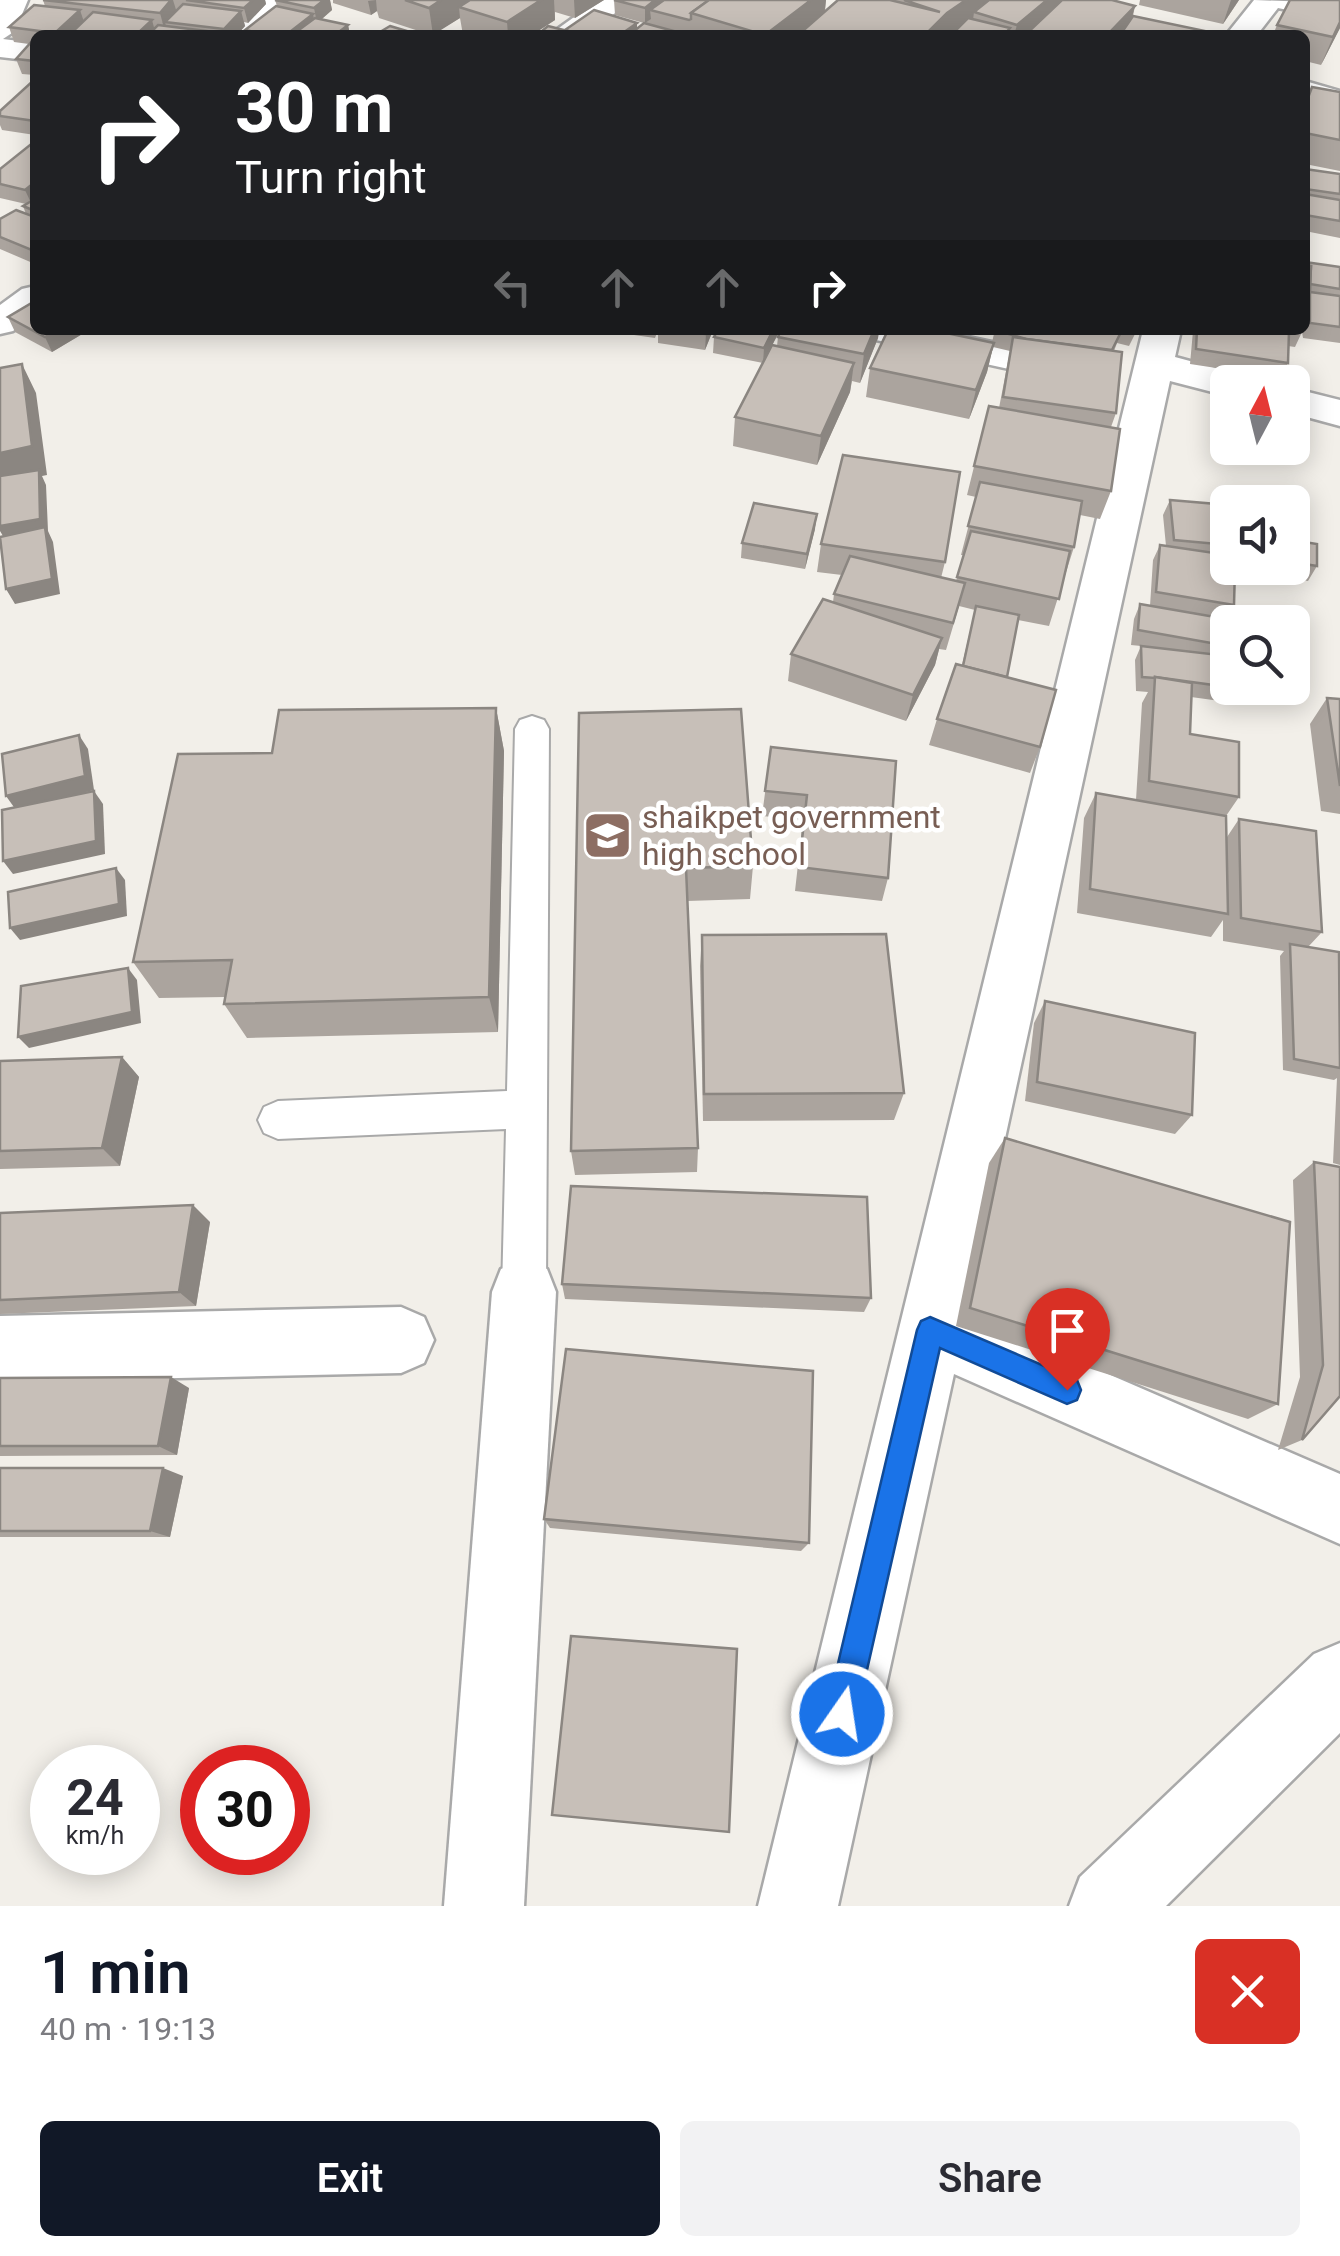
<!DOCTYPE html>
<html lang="en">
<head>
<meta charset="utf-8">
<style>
  :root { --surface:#fff; --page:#f2f2f3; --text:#2b2b33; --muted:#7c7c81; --accent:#111827 }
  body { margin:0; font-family:Roboto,sans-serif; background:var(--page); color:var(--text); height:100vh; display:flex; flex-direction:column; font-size:38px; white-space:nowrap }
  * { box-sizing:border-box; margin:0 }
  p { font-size:32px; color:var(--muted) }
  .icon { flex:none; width:55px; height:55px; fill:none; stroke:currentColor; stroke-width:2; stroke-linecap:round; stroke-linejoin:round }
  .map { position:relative; height:1906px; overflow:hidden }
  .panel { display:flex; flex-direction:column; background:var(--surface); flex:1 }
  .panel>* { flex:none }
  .top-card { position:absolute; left:30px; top:30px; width:1280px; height:305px; border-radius:15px; box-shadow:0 5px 25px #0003; background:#202124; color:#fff; overflow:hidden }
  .needle { width:65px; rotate:7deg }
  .controls { position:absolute; left:1210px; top:365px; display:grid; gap:20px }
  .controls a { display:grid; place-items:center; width:100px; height:100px; border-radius:15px; background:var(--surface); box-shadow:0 5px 25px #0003; font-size:50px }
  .speed { position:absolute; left:30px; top:1745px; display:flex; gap:20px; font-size:50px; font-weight:700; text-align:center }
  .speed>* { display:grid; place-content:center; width:130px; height:130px; border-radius:50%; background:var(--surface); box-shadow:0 5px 25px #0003; line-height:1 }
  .speed small { font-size:25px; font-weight:400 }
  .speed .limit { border:15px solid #d22; background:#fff; color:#111 }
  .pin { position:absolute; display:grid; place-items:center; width:85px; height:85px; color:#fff; margin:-102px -42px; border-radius:50% 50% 50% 0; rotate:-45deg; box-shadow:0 0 10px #0007 }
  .pin .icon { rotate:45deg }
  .me { position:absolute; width:110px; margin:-55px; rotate:13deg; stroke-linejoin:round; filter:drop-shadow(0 0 8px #0008) }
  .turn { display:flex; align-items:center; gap:35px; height:210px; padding:0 40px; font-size:45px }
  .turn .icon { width:130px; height:130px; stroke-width:2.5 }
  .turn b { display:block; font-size:70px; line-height:85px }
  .lanes { display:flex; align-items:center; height:95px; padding:0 40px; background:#0003; justify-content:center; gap:50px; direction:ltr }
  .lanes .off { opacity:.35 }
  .round { display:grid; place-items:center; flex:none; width:105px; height:105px; border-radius:15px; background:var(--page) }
  .overview { display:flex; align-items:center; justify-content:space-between; height:170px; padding:0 40px }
  h1 { font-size:60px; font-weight:600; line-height:75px; color:var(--accent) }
  .action { display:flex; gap:20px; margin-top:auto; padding:20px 40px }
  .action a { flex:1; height:115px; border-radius:15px; background:var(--accent); color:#fff; font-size:40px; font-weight:600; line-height:115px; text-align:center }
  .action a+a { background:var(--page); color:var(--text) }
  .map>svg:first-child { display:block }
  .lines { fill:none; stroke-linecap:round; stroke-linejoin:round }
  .service-casing { stroke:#a9a9a9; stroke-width:4 }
  .minor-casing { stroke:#a9a9a9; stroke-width:5 }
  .tertiary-casing { stroke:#a9a9a9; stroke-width:5 }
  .service { fill:#fff; fill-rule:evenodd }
  .minor { fill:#fff; fill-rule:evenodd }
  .tertiary { fill:#fff; fill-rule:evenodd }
  .wall { fill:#aba49e }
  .shaded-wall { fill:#8b8681 }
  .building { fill:#c7bfb8; stroke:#8b8681; stroke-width:2.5 }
  .route { fill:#1a73e8; stroke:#114b97; stroke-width:2.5 }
  .labels { text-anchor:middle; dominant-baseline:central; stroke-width:9; stroke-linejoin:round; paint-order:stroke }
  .education-label { font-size:32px; fill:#785e54; stroke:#fff; text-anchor:start }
</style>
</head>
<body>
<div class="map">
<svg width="1340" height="1906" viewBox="0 0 1340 1906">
  <rect width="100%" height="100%" fill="#f2efe9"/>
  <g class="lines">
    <defs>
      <polygon id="service" points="532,716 544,720 549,729 546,1292 539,1307 524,1314 509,1307 502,1292 506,1129 278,1139 264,1133 258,1120 264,1107 278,1101 507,1091 515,729 520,720"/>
      <g id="minor">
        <polygon points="0,0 28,0 15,31 3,39 35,43 35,61 0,57"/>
        <polygon points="264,0 297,0 259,35 226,35"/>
        <polygon points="598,0 633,0 585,35 549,35"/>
        <polygon points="1254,0 1340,3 1340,21 1278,8 1257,35 1226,35"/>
        <polygon points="1305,81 1340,91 1340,111 1305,101"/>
        <polygon points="35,286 35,315 13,331 0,334 0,305 22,289"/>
        <polygon points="862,330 935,330 1096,364 1102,373 1096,382 1082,385 867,338"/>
        <polygon points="1143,330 1181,330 1175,357 1242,375 1247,382 1228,382 1228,396 1170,381 967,1313 1340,1474 1340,1544 954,1374 838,1906 758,1906"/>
        <polygon points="1292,388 1340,400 1340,426 1292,413"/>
        <polygon points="524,1260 547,1269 556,1292 524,1906 444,1906 492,1292 501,1269"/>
        <polygon points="401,1307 424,1317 434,1340 424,1363 401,1373 0,1382 0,1316"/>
      </g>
      <polygon id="tertiary" points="1340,1643 1340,1733 1166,1906 1069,1906 1080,1877 1314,1654"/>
    </defs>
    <!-- service casing -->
    <use href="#service" class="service-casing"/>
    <!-- minor casing -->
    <use href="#minor" class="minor-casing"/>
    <!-- tertiary casing -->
    <use href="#tertiary" class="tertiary-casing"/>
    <!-- service -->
    <use href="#service" class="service"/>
    <!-- minor -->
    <use href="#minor" class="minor"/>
    <!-- tertiary -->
    <use href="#tertiary" class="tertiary"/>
  </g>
  <!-- wall -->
  <g class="wall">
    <polygon points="43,0 265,0 266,4 248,23 244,22 245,26 239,33 246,35 245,30 277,6 275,0 330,0 332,10 322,19 348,25 350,35 35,35 35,75 22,74 16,59 29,44 14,42 9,27 45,6"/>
    <polygon points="333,0 604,0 575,18 555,12 555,20 532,35 463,35 460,18 431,35 379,18 377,11 371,15 333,3"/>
    <polygon points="614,0 826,0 825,12 838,0 1112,0 1135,6 1133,16 1203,35 682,35 684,34 681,33 681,35 565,30 637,23 637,29 644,23 615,15"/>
    <polygon points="1140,0 1239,0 1223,24 1139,5"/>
    <polygon points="1340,0 1340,28 1321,65 1305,61 1305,35 1273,35 1277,25"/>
    <polygon points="35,79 35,135 2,130 0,125 0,111"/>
    <polygon points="1340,92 1340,171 1305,164 1305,105"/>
    <polygon points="35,141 35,264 0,249 0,219 26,214 23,206 26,204 0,198 0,169"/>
    <polygon points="1305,169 1340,174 1340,238 1305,231"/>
    <polygon points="1305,262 1340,267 1340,343 1303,338 1302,332 1295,347 1288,346 1288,363 1281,378 1190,364 1193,331 1189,330 1305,330"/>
    <polygon points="8,317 89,330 52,352 15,332"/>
    <polygon points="599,330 713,330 705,350 658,343 658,330 655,338"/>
    <polygon points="718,330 780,330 763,363 713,353 714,337"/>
    <polygon points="879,330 878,338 860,383 852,381 850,392 817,465 733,446 735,417 777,346 778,337"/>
    <polygon points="888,330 960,330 958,336 992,342 995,330 1137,330 1129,346 1117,343 1114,351 1116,413 1111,427 1111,491 1100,519 1080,515 1074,547 1049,626 1018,620 1007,677 1040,747 1030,773 929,745 937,719 962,665 975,610 959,606 946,650 939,649 935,665 906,721 788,681 791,654 833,602 834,594 842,575 817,572 821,544 945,562 941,578 956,581 964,555 961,555 976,497 967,495 989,406 999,408 1010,351 993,347 987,372 969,419 866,397 870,368"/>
    <polygon points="1170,500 1228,505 1228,568 1234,605 1226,619 1228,688 1250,688 1250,689 1242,704 1191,697 1190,734 1239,797 1226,816 1227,837 1239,819 1322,932 1308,947 1340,973 1340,1165 1333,1163 1337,1078 1334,1080 1283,1070 1280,956 1284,951 1223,941 1223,920 1211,937 1077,913 1084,818 1096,793 1136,800 1142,703 1148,692 1136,691 1135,660 1141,646 1131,645 1134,619 1140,604 1150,606 1153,560 1160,545 1166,546 1163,515"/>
    <polygon points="815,529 805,569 741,558 742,543"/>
    <polygon points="1292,540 1317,566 1308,581 1242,570 1242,568 1292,568"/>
    <polygon points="1327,698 1340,699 1340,814 1321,811 1310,724"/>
    <polygon points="496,708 504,751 498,1032 247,1038 224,1004 225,997 159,998 133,962 272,753"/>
    <polygon points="579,713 753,866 750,899 687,901 698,1148 697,1172 575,1175 571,1151"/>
    <polygon points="771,747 888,878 882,901 795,891 803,820 762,816"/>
    <polygon points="702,935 904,1093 894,1120 703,1121 700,966"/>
    <polygon points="1045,1001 1192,1115 1175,1134 1025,1101 1034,1023"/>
    <polygon points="122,1057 139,1077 120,1166 0,1169 0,1061"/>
    <polygon points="1005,1138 1278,1404 1248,1419 956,1326 989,1163"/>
    <polygon points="1314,1162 1340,1396 1302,1440 1278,1450 1300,1377 1293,1180"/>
    <polygon points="0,1213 210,1222 196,1306 0,1314"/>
    <polygon points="562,1284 871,1298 864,1312 565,1299"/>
    <polygon points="0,1378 189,1388 177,1455 0,1456"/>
    <polygon points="0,1468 183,1476 170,1537 0,1537"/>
    <polygon points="544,1519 809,1543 801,1551 550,1528"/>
  </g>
  <!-- shaded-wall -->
  <g class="shaded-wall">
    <polygon points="171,0 173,0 177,13 165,22 166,26 164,28 160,13"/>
    <polygon points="253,0 265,0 266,4 248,23 244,8"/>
    <polygon points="324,0 330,0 332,10 317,23 314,8"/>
    <polygon points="376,0 377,11 371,15 368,1"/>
    <polygon points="441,0 470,0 459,7 460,18 433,35 429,8"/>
    <polygon points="541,0 554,0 555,20 532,35 508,35 507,22"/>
    <polygon points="574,0 604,0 575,18"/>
    <polygon points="655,0 673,0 650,10 651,19 645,23 645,8"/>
    <polygon points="811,0 826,0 824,16 800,35 765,35"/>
    <polygon points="966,0 1001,0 974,12 973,20 951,35 925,35 947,13"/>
    <polygon points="1047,0 1067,0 1032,35 1014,35 1017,25"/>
    <polygon points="1231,0 1239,0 1223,24"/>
    <polygon points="1135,6 1127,35 1107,35"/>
    <polygon points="80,10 85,25 74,35 56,35 55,33"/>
    <polygon points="241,11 245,26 237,35 226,35 224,29"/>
    <polygon points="313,14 316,29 308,35 286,35"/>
    <polygon points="152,20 156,35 136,35"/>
    <polygon points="1340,22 1340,28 1321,65 1333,37"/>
    <polygon points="637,23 637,35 620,35"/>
    <polygon points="348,25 350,35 335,35"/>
    <polygon points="35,182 35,203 32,205 25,190"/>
    <polygon points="57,330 89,330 52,352 45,337"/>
    <polygon points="707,330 713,330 705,350 706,334"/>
    <polygon points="773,330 780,330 763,363 764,348"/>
    <polygon points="874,330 879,330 878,338 860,383 864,354"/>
    <polygon points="994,343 987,372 969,419 976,390"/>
    <polygon points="854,363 850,392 817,465 821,436"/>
    <polygon points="22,364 36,393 47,475 42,476 46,485 48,531 53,542 60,594 15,604 6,589 6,541 0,531 0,453"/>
    <polygon points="817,514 815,529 805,569 807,554"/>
    <polygon points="942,638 935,665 906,721 913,695"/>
    <polygon points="496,708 504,751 498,1032 489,997"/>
    <polygon points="79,735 88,749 94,790 16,810 6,796"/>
    <polygon points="94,791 103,804 105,854 13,874 3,861"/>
    <polygon points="116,868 125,880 127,916 20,940 10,928"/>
    <polygon points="128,968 137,980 141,1023 29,1048 18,1037"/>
    <polygon points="122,1057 139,1077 120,1166 102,1148"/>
    <polygon points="193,1205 210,1222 196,1306 179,1292"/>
    <polygon points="171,1377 189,1388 177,1455 158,1446"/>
    <polygon points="163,1468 183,1476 170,1537 150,1531"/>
  </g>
  <!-- building -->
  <g class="building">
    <polygon points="43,0 171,0 160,13"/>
    <polygon points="186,0 253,0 244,8"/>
    <polygon points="275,0 324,0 314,8"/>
    <polygon points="405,0 441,0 429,8"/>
    <polygon points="470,0 541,0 507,22 459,7"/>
    <polygon points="614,0 655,0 645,8"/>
    <polygon points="664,0 709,0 691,13 691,19 689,20 650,10"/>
    <polygon points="709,0 811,0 765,35 691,13"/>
    <polygon points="838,0 890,0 940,12 904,0 966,0 947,13 925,35 798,35"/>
    <polygon points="989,0 1047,0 1017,25 974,12"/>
    <polygon points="1062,0 1112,0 1135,6 1107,35 1025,35"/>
    <polygon points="1290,0 1340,0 1340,22 1333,37 1277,25"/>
    <polygon points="183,4 241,11 224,29 165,22"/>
    <polygon points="34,5 80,10 55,33 9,27"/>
    <polygon points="276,6 313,14 286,35 268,35 245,30"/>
    <polygon points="594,10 637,23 620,35 583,35 565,30"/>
    <polygon points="93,12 152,20 136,35 69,35"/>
    <polygon points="1133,16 1205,31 1202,35 1120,35"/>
    <polygon points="315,18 348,25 335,35 292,35"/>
    <polygon points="968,18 1010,28 1004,35 951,35"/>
    <polygon points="644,23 681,33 678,35 629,35"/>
    <polygon points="158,25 214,32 211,35 148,35"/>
    <polygon points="390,26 420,35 375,35"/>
    <polygon points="548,26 583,35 537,35"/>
    <polygon points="33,40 35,40 35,61 16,59"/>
    <polygon points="35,79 35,121 0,116 0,111"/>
    <polygon points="1312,87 1340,92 1340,140 1305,133 1305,106"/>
    <polygon points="35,141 35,182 25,190 0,184 0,169"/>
    <polygon points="1305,169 1340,174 1340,194 1305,189"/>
    <polygon points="1305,194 1340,200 1340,221 1305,215"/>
    <polygon points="35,199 35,211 23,206"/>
    <polygon points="16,210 35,217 34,251 0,237 0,219"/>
    <polygon points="1305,262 1340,267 1340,289 1310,284 1311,266 1305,265"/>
    <polygon points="1305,265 1311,266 1309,318 1305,317"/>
    <polygon points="1310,292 1340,296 1340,327 1310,323"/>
    <polygon points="35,301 35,330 57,330 45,337 8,317"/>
    <polygon points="676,330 707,330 706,334"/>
    <polygon points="718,330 773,330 764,348 714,337"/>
    <polygon points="781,330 874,330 864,354 778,337"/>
    <polygon points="888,330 932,330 994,343 976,390 870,368"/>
    <polygon points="995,330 1105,330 1120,334 1112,350 1026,339"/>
    <polygon points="1197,330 1289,331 1288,363 1196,349"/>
    <polygon points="1013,337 1122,352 1116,413 1003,397"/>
    <polygon points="772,345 854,363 821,436 735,417"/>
    <polygon points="22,364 32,446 0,453 0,368"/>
    <polygon points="989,406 1120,429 1111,491 974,466"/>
    <polygon points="843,455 960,472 945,562 821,544"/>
    <polygon points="39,470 40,519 0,526 0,476"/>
    <polygon points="980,482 1082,501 1074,547 968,526"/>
    <polygon points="1170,500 1228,505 1228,545 1174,540"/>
    <polygon points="754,503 817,514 807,554 742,543"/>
    <polygon points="45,527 52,579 6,589 0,537"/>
    <polygon points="971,531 1070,551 1059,599 957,577"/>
    <polygon points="1292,540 1317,544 1317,566 1292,562"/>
    <polygon points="1160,545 1228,555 1228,568 1235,568 1234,605 1156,592"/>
    <polygon points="850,556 965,583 953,623 834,594"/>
    <polygon points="823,599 942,638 913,695 791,654"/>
    <polygon points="1140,604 1244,622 1228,622 1228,646 1138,630"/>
    <polygon points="976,606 1019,615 1007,677 963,666"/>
    <polygon points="1141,646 1228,656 1228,687 1155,677 1155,678 1142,677"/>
    <polygon points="956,664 1056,690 1040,747 937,719"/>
    <polygon points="1155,677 1192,683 1190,734 1239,742 1239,797 1149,781"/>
    <polygon points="1327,698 1340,699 1340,786"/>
    <polygon points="496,708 489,997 224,1004 232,960 133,962 178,754 272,753 279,710"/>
    <polygon points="741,709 753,866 686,868 698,1148 571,1151 579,713"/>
    <polygon points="79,735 85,776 6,796 2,754"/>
    <polygon points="771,747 896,761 888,878 799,867 807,795 765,791"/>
    <polygon points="94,791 96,841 3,861 2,810"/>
    <polygon points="1096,793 1226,816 1228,914 1090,889"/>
    <polygon points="1239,819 1316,831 1322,932 1241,918"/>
    <polygon points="116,868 119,904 10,928 8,892"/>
    <polygon points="886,934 904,1093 704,1094 702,935"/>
    <polygon points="1290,944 1339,952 1340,1068 1294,1059"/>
    <polygon points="128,968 132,1012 18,1037 21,986"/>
    <polygon points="1045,1001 1195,1033 1192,1115 1037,1082"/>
    <polygon points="122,1057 102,1148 0,1151 0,1061"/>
    <polygon points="1005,1138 1290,1222 1278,1404 970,1308"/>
    <polygon points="1314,1162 1340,1167 1340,1396 1302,1440 1323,1365"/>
    <polygon points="571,1186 867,1197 871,1298 562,1284"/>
    <polygon points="193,1205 179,1292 0,1300 0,1213"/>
    <polygon points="566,1349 813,1371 809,1543 544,1519"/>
    <polygon points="171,1377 158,1446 0,1446 0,1378"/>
    <polygon points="0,1468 163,1468 150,1531 0,1531"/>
    <polygon points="571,1636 737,1649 729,1832 552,1815"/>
  </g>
  <!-- route -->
  <polygon class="route" points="930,1317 1077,1380 1081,1390 1077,1400 1067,1404 940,1348 857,1714 853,1725 842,1730 831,1725 826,1714 917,1330 921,1321"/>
  <!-- icons -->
  <defs>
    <symbol id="school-square" viewBox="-11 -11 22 22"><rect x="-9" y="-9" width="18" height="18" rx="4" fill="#8d6e63" stroke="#fff"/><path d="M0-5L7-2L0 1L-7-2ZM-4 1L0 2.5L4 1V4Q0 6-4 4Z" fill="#fff"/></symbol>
  </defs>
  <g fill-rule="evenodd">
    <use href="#school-square" x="580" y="808" width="55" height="55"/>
  </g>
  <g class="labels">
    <!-- education labels -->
    <g class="education-label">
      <text x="642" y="817">shaikpet government<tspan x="642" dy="37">high school</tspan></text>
    </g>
  </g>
</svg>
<div class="controls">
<a><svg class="needle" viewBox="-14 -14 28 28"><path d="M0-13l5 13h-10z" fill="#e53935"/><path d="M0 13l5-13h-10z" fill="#7c7c81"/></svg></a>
<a><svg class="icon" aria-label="sound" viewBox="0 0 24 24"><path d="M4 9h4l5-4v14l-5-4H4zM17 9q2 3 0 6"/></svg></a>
<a><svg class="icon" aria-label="search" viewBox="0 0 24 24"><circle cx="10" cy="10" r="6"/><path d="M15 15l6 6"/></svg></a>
</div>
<div class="speed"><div>24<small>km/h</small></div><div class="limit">30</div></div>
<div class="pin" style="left:1067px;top:1390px;background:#d93025"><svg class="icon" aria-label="arrive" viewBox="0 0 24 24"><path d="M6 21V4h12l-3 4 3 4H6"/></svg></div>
<svg class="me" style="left:842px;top:1714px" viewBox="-20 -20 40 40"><circle r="17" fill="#1a73e8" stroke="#fff" stroke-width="3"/><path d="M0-11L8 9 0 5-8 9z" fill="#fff"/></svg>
<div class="top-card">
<div class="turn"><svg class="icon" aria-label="right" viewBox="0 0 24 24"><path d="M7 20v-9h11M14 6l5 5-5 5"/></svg><div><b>30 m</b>Turn right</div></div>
<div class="lanes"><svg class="icon off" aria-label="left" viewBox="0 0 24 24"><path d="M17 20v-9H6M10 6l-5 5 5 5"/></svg><svg class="icon off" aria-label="ahead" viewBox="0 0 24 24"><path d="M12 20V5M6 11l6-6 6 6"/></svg><svg class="icon off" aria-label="ahead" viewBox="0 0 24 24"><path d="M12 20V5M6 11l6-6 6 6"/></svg><svg class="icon" aria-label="right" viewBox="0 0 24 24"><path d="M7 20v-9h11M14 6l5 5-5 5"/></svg></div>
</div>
</div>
<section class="panel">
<div class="overview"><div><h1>1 min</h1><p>40 m · 19:13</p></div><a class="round" style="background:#d93025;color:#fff"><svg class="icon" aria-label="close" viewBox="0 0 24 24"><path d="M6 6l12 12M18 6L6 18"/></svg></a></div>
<div class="action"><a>Exit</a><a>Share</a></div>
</section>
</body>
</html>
